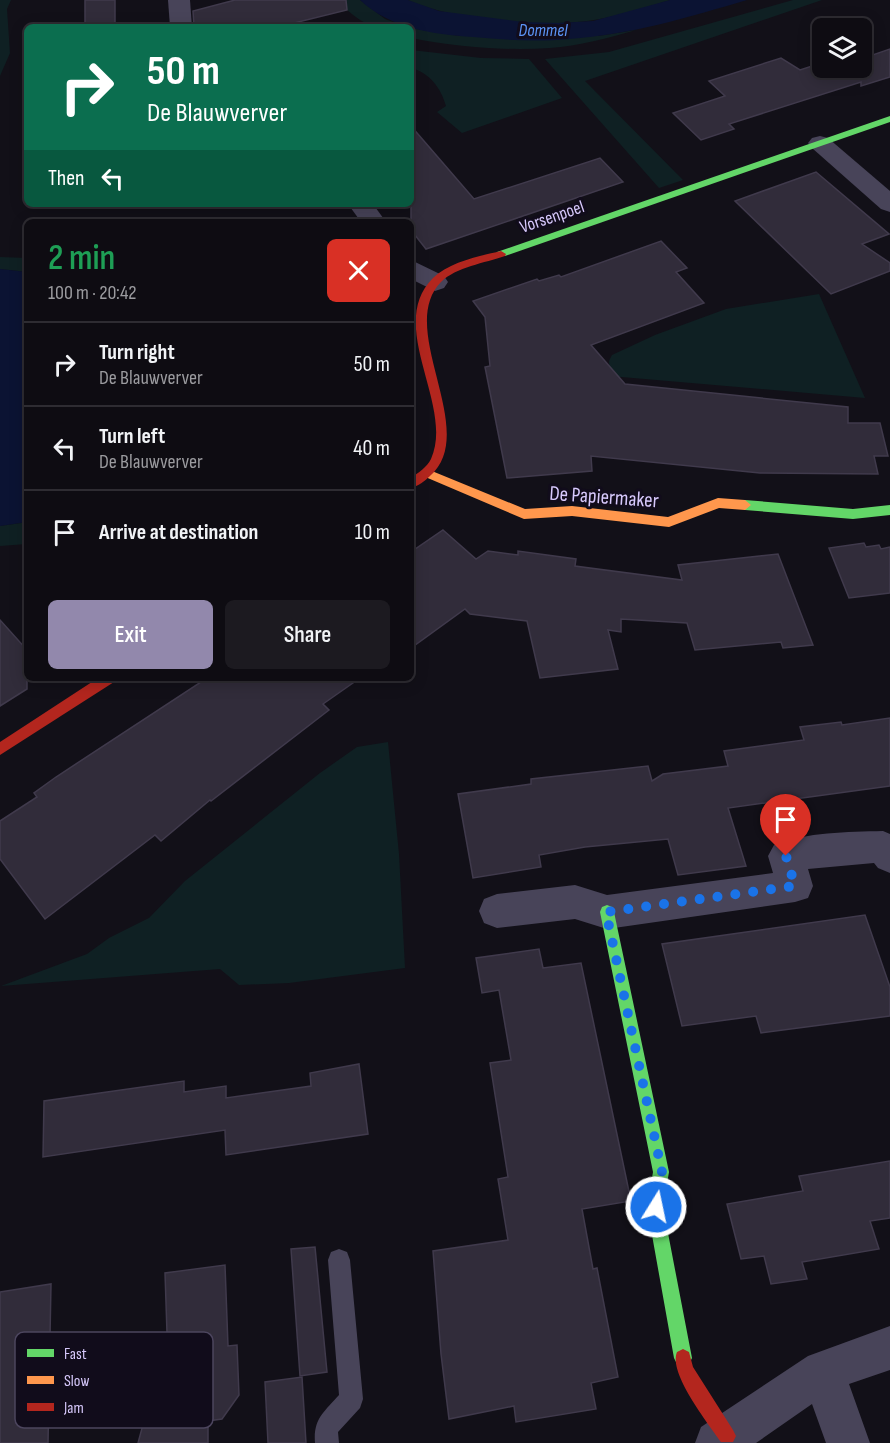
<!DOCTYPE html>
<html lang="en">
<head>
<meta charset="utf-8">
<style>
  :root { --surface:#0e0c12; --page:#1c1a20; --text:#f1f3f6; --muted:#9b9b9f; --line:#2e2c32; --accent:#9288ac }
  body { margin:0; font-family:"Sofia Sans Condensed",sans-serif; background:var(--page); color:var(--text); height:100vh; display:flex; flex-direction:column; font-size:22px; white-space:nowrap }
  * { box-sizing:border-box; margin:0 }
  p { font-size:20px; color:var(--muted) }
  .icon { flex:none; width:33px; height:33px; fill:none; stroke:currentColor; stroke-width:2; stroke-linecap:round; stroke-linejoin:round }
  .map { position:relative; flex:1; overflow:hidden }
  .details { position:absolute; left:24px; top:219px; width:390px; height:462px; display:flex; flex-direction:column; background:var(--surface); border-radius:9px; box-shadow:0 3px 15px #0003,0 0 0 2px var(--line) }
  .details>* { flex:none }
  .top-card { position:absolute; left:24px; top:24px; width:390px; height:183px; border-radius:9px; box-shadow:0 3px 15px #0003,0 0 0 2px var(--line); background:#0b6e4f; color:#fff; overflow:hidden }
  .buttons { position:absolute; left:812px; top:18px; display:grid; gap:12px }
  .buttons a { display:grid; place-items:center; width:60px; height:60px; border-radius:9px; background:var(--surface); box-shadow:0 3px 15px #0003,0 0 0 2px var(--line); font-size:30px }
  .pin { position:absolute; display:grid; place-items:center; width:51px; height:51px; color:#fff; margin:-62px -26px; border-radius:50% 50% 50% 0; rotate:-45deg; box-shadow:0 0 6px #0007 }
  .pin .icon { rotate:45deg }
  .me { position:absolute; width:66px; margin:-33px; rotate:10deg; stroke-linejoin:round; filter:drop-shadow(0 0 4px #0008) }
  .turn { display:flex; align-items:center; gap:21px; height:126px; padding:0 24px; font-size:27px }
  .turn .icon { width:78px; height:78px; stroke-width:2.5 }
  .turn b { display:block; font-size:42px; line-height:51px }
  .then { display:flex; align-items:center; height:57px; padding:0 24px; background:#0003; gap:12px; font-size:22px }
  .round { display:grid; place-items:center; flex:none; width:63px; height:63px; border-radius:9px; background:var(--page) }
  .head { display:flex; align-items:center; justify-content:space-between; height:102px; padding:0 24px }
  h1 { font-size:36px; font-weight:600; line-height:45px; color:#1e9e55 }
  .button { display:flex; gap:12px; margin-top:auto; padding:12px 24px }
  .button a { flex:1; height:69px; border-radius:9px; background:var(--accent); color:#fff; font-size:24px; font-weight:600; line-height:69px; text-align:center }
  .button a+a { background:var(--page); color:var(--text) }
  ul { padding:0; list-style:none }
  li { display:flex; align-items:center; gap:18px; height:84px; padding:0 24px; border-top:2px solid var(--line) }
  li div { flex:1 }
  li b { display:block; font-size:22px }
  li em { font-style:normal }
  .map>svg:first-child { display:block }
  .green { fill:#0f2023 }
  .water { fill:#0b1333 }
  .building { fill:#312c3a; stroke:#403a4c; stroke-width:1.5 }
  .lines { fill:none; stroke-linecap:round; stroke-linejoin:round }
  .lane { fill:#484459; fill-rule:evenodd }
  .street { fill:#484459; fill-rule:evenodd }
  .fast { fill:#63d668; fill-rule:evenodd }
  .slow { fill:#ff974d; fill-rule:evenodd }
  .jam { fill:#b3261e; fill-rule:evenodd }
  .route { stroke:#1a73e8; stroke-width:10; stroke-dasharray:0 18 }
  .labels { text-anchor:middle; dominant-baseline:central; stroke-width:6; stroke-linejoin:round; paint-order:stroke }
  .far-water-label { font-size:18px; font-style:italic; fill:#5c95f7; stroke:#110c1b }
  .far-street-label { font-size:18px; fill:#d7c9fc; stroke:#110c1b }
  .street-label { font-size:21px; fill:#d7c9fc; stroke:#110c1b }
  .key { fill:#110c1b; stroke:#4c455e; stroke-width:1.5 }
  .key-label { font-size:16px; fill:#d7c9fc }
</style>
</head>
<body>
<div class="map">
<svg width="890" height="1443" viewBox="0 0 890 1443">
  <rect width="100%" height="100%" fill="#121018"/>
  <!-- green -->
  <g class="green">
    <polygon points="0,0 11,0 7,9 10,53 0,76"/>
    <path d="M336,0H360L385,19L407,27C367,27 367,28 336,0Z"/>
    <path d="M408,0H670C645,8 620,16 594,20C543,28 454,21 408,0Z"/>
    <polygon points="793,0 822,0 585,81 683,180 659,188 545,59 609,52"/>
    <path d="M411,28L459,36H598L636,30C608,38 579,46 550,48C505,51 455,47 411,38Z"/>
    <path d="M411,50L481,58L529,59L562,98L462,133L437,112L446,106C441,88 430,73 411,68Z"/>
    <polygon points="0,257 27,258 27,272 0,269"/>
    <polygon points="819,294 865,398 610,376 609,361 612,355 655,335 726,309"/>
    <polygon points="27,522 27,544 0,546 0,526"/>
    <polygon points="388,742 399,854 405,968 289,983 239,985 220,969 1,986 87,954 109,938 149,918 185,881 320,773 357,747"/>
  </g>
  <!-- water -->
  <g class="water">
    <path d="M360,0H408L439,11L523,22L558,23L593,21L670,0H747C689,17 630,35 569,39C537,42 505,40 473,37C432,34 391,29 360,0Z"/>
    <polygon points="0,269 27,272 27,522 0,526"/>
  </g>
  <!-- building -->
  <g class="building">
    <rect x="85" y="0" width="30" height="27"/>
    <polygon points="235,0 346,0 347,10 278,27 194,27 193,11"/>
    <polygon points="890,49 890,77 861,86 861,82 729,124 734,129 701,140 673,113 725,96 709,81 781,58 800,70 818,64 822,68 861,68 861,59"/>
    <polygon points="411,126 474,199 600,158 623,182 426,249 411,230"/>
    <polygon points="816,172 889,234 862,244 890,263 890,271 831,294 735,201"/>
    <polygon points="661,241 687,268 676,272 704,303 591,345 625,384 848,407 848,423 880,423 888,456 874,456 878,474 760,473 591,456 592,471 507,478 485,367 490,366 485,317 473,301 537,279 539,281 559,275 561,277"/>
    <polygon points="443,530 476,559 488,551 518,555 518,551 576,559 575,566 682,580 678,565 778,554 813,645 783,648 781,642 695,650 687,623 621,619 621,632 608,630 618,669 540,678 527,621 470,614 465,609 411,648 411,552"/>
    <polygon points="864,543 866,547 879,545 881,549 890,547 890,593 849,598 829,548"/>
    <polygon points="0,620 27,650 27,689 0,706"/>
    <polygon points="207,678 360,678 323,704 329,710 211,801 210,800 161,841 155,835 45,919 0,859 0,821 37,797 34,793 56,777"/>
    <polygon points="890,718 890,786 728,808 746,866 678,875 668,839 585,847 539,855 541,867 473,878 458,794 531,784 531,779 648,766 652,781 663,774 728,766 724,751 804,740 800,727 841,722 842,725"/>
    <polygon points="865,915 890,987 890,1016 761,1033 756,1016 682,1026 662,944"/>
    <polygon points="539,949 543,968 581,963 631,1201 582,1209 593,1269 597,1268 618,1377 591,1383 596,1409 516,1422 514,1406 449,1419 441,1354 433,1251 508,1240 498,1179 508,1177 490,1063 511,1060 499,990 482,993 476,958"/>
    <polygon points="359,1064 368,1134 226,1155 225,1130 43,1157 44,1101 184,1081 184,1092 226,1086 226,1098 311,1086 310,1073"/>
    <polygon points="890,1161 890,1218 870,1221 879,1249 802,1262 807,1279 771,1284 764,1256 741,1259 727,1204 803,1191 799,1176"/>
    <polygon points="315,1247 327,1372 300,1376 291,1249"/>
    <polygon points="225,1265 228,1346 237,1345 239,1395 222,1419 208,1421 208,1443 138,1443 144,1421 144,1399 151,1398 161,1364 168,1363 165,1273"/>
    <polygon points="51,1284 48,1443 0,1443 0,1292"/>
    <polygon points="302,1377 306,1443 268,1443 265,1382"/>
  </g>
  <g class="lines">
    <!-- lane -->
    <path class="lane" d="M339,1249L347,1252L350,1260L363,1399L360,1408L338,1432L339,1443H315C313,1419 324,1412 339,1395L328,1260L331,1252Z"/>
    <!-- street -->
    <g class="street">
      <polygon points="168,0 190,0 192,27 170,27"/>
      <polygon points="820,136 828,138 890,191 890,212 881,209 812,148 808,143 812,138"/>
      <polygon points="348,204 373,204 386,222 361,222"/>
      <polygon points="411,260 444,276 448,282 444,288 435,291 411,279"/>
      <path d="M883,831L890,834V873L878,868L874,863L808,869L813,886L808,898L795,902L607,929L575,919L497,928L484,923L479,911L484,899L497,894L575,885L607,895L773,873L768,856L774,845C807,832 847,832 883,831Z"/>
      <polygon points="890,1326 890,1370 849,1384 870,1443 826,1443 812,1404 756,1443 695,1443 701,1427 808,1356"/>
    </g>
    <!-- fast -->
    <g class="fast">
      <polygon points="890,116 890,122 505,256 497,256 496,254 497,252"/>
      <polygon points="745,500 853,509 890,505 890,515 853,519 745,510 739,505"/>
      <polygon points="607,905 612,907 614,912 669,1172 663,1207 692,1358 689,1364 683,1367 677,1364 674,1358 647,1207 653,1172 600,912 602,907"/>
    </g>
    <!-- slow -->
    <polygon class="slow" points="427,469 525,509 572,506 668,517 718,498 745,500 751,505 745,510 719,508 669,527 572,516 524,519 423,476 421,473"/>
    <!-- jam -->
    <g class="jam">
      <path d="M501,251L506,254L505,256C485,263 456,267 441,282C395,329 481,431 430,476C425,481 418,486 411,488V478C418,473 427,467 431,459C455,405 385,326 433,278C449,262 480,256 501,251Z"/>
      <polygon points="98,678 116,678 114,682 0,755 0,742"/>
      <path d="M683,1349L689,1352L693,1367L733,1430L736,1436L733,1442H721C708,1423 668,1373 677,1352Z"/>
    </g>
  </g>
  <g class="lines">
    <!-- route -->
    <polyline class="route" points="656,1207 662,1172 606,912 795,886 786,856"/>
  </g>
  <g class="labels">
    <!-- far-water labels -->
    <g class="far-water-label">
      <text x="543" y="30">Dommel</text>
    </g>
    <!-- far-street labels -->
    <g class="far-street-label">
      <text transform="translate(552 217) rotate(-19)">Vorsenpoel</text>
    </g>
    <!-- street labels -->
    <g class="street-label">
      <text transform="translate(604 497) rotate(4)">De Papiermaker</text>
    </g>
  </g>
  <!-- legend -->
  <rect x="15" y="1332" width="198" height="96" rx="9" class="key"/>
  <rect x="27" y="1349" width="27" height="8" fill="#63d668"/>
  <rect x="27" y="1376" width="27" height="8" fill="#ff974d"/>
  <rect x="27" y="1403" width="27" height="8" fill="#b3261e"/>
  <g class="key-label">
    <text x="64" y="1359">Fast</text>
    <text x="64" y="1386">Slow</text>
    <text x="64" y="1413">Jam</text>
  </g>
</svg>
<div class="buttons">
<a><svg class="icon" aria-label="layers" viewBox="0 0 24 24"><path d="M12 4l9 5-9 5-9-5zM3 14l9 5 9-5"/></svg></a>
</div>
<div class="pin" style="left:786px;top:856px;background:#d93025"><svg class="icon" aria-label="arrive" viewBox="0 0 24 24"><path d="M6 21V4h12l-3 4 3 4H6"/></svg></div>
<svg class="me" style="left:656px;top:1207px" viewBox="-20 -20 40 40"><circle r="17" fill="#1a73e8" stroke="#fff" stroke-width="3"/><path d="M0-11L8 9 0 5-8 9z" fill="#fff"/></svg>
<div class="top-card">
<div class="turn"><svg class="icon" aria-label="right" viewBox="0 0 24 24"><path d="M7 20v-9h11M14 6l5 5-5 5"/></svg><div><b>50 m</b>De Blauwverver</div></div>
<div class="then">Then<svg class="icon" aria-label="left" viewBox="0 0 24 24"><path d="M17 20v-9H6M10 6l-5 5 5 5"/></svg></div>
</div>
<section class="details">
<div class="head"><div><h1>2 min</h1><p>100 m · 20:42</p></div><a class="round" style="background:#d93025;color:#fff"><svg class="icon" aria-label="close" viewBox="0 0 24 24"><path d="M6 6l12 12M18 6L6 18"/></svg></a></div>
<ul>
<li><svg class="icon" aria-label="right" viewBox="0 0 24 24"><path d="M7 20v-9h11M14 6l5 5-5 5"/></svg><div><b>Turn right</b><p>De Blauwverver</p></div><em>50 m</em></li>
<li><svg class="icon" aria-label="left" viewBox="0 0 24 24"><path d="M17 20v-9H6M10 6l-5 5 5 5"/></svg><div><b>Turn left</b><p>De Blauwverver</p></div><em>40 m</em></li>
<li><svg class="icon" aria-label="arrive" viewBox="0 0 24 24"><path d="M6 21V4h12l-3 4 3 4H6"/></svg><div><b>Arrive at destination</b></div><em>10 m</em></li>
</ul>
<div class="button"><a>Exit</a><a>Share</a></div>
</section>
</div>
</body>
</html>
